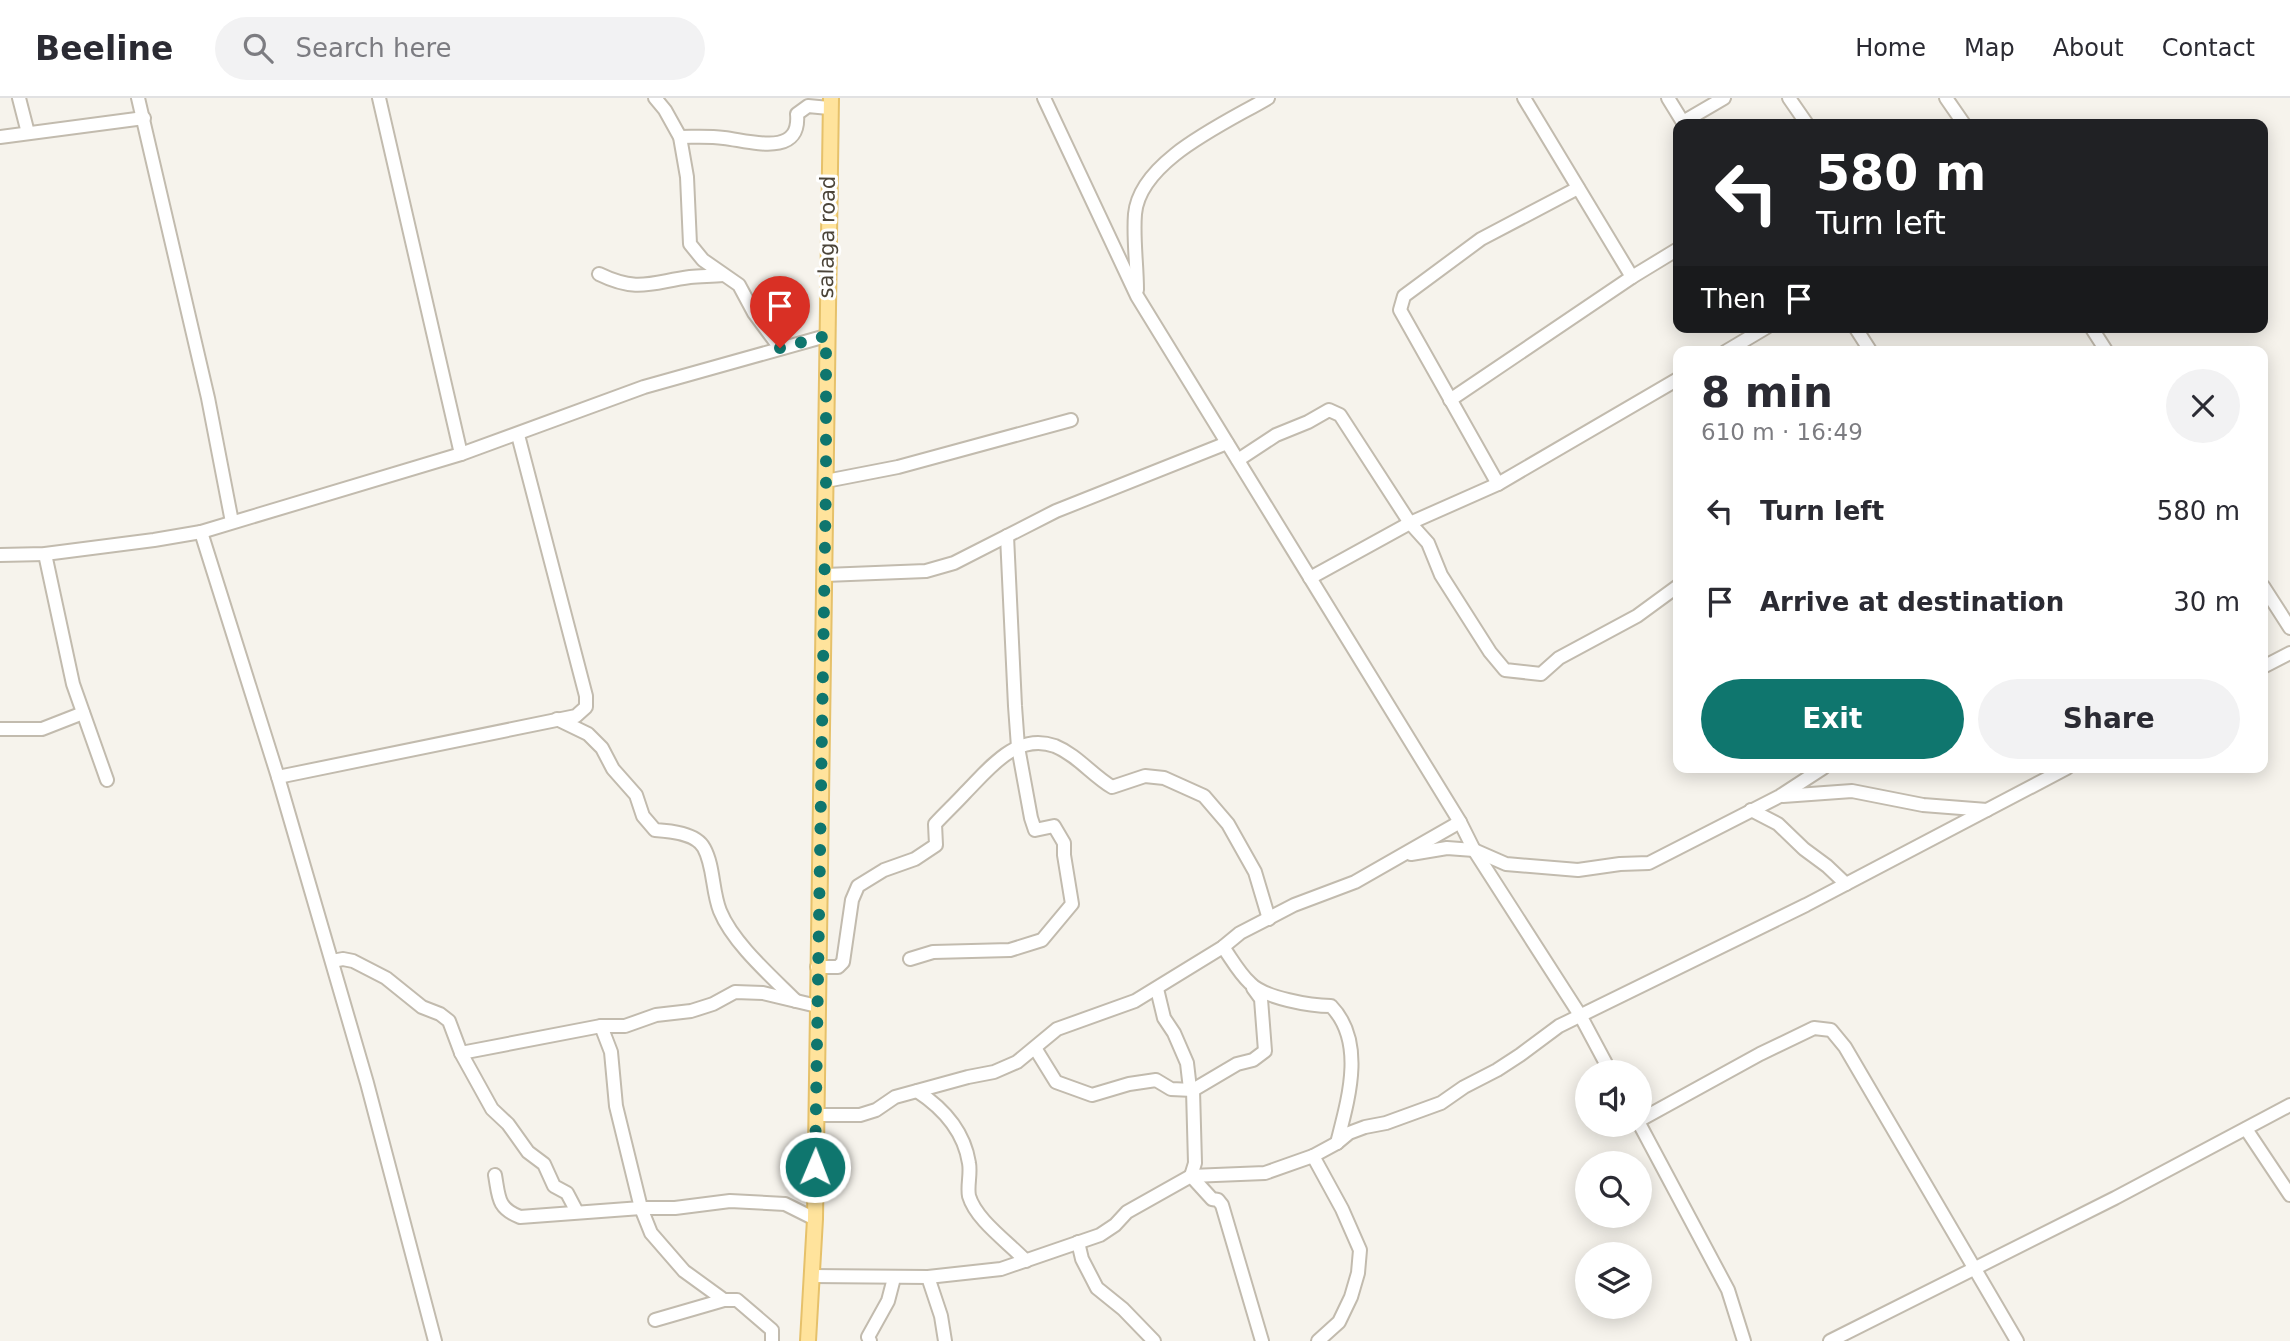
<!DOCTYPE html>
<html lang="en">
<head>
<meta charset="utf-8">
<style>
  :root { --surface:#fff; --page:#f2f2f3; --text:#2b2b33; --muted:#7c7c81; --line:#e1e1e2; --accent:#0f766e }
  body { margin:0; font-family:"DejaVu Sans",sans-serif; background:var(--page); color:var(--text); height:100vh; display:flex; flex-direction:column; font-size:26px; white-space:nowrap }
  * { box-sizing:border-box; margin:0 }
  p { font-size:23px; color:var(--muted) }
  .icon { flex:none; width:38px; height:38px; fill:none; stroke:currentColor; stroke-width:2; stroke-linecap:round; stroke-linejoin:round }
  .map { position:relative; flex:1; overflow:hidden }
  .panel { position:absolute; left:1673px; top:248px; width:595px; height:427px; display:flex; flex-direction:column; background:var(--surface); border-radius:14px; box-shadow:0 4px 18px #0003 }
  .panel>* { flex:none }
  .banner { position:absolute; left:1673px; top:21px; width:595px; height:214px; border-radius:14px; box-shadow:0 4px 18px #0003; background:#202124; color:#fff; overflow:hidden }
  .tools { position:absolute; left:1575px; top:962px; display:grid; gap:14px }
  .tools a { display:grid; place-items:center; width:77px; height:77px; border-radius:50%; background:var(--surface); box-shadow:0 4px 18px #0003; font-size:35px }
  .pin { position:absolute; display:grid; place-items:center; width:60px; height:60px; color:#fff; margin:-72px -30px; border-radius:50% 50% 50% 0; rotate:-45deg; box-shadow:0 0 7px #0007 }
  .pin .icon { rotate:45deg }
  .me { position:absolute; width:77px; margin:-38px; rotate:1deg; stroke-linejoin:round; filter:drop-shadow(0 0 5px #0008) }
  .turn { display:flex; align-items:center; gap:24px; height:147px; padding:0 28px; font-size:32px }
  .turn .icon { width:91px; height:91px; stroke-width:2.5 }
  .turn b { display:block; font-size:49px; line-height:60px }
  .then { display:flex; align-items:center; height:66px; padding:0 28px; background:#0003; gap:14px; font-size:26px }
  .round { display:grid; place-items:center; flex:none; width:74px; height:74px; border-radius:37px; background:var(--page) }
  .summary { display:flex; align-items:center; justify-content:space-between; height:119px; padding:0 28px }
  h1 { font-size:42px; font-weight:800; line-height:52px }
  .primary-button { display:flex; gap:14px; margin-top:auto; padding:14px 28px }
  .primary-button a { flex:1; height:80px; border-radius:42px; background:var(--accent); color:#fff; font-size:28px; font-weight:800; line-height:80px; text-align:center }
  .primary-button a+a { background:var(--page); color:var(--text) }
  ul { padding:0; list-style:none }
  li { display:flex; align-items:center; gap:21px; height:91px; padding:0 28px }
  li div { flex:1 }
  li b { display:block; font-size:26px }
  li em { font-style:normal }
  header { display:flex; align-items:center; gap:42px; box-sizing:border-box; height:98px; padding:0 35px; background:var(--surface); border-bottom:2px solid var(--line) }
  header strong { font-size:33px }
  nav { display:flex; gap:38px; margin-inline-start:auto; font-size:24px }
  .search { width:490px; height:63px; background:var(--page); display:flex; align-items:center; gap:18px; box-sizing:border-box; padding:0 24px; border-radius:38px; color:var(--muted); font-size:26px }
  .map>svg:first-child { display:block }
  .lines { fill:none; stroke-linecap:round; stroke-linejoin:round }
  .minor-casing { stroke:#c2bbae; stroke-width:16 }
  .major-casing { stroke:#e6c16a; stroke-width:18 }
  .minor { stroke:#fff; stroke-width:12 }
  .major { stroke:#ffe39c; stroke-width:14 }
  .route { stroke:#0f766e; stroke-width:12; stroke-dasharray:0 21.6 }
  .labels { text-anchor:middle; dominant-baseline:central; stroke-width:6; stroke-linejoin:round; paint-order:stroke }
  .street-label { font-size:21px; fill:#4b4439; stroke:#fff }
</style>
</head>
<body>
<header>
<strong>Beeline</strong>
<div class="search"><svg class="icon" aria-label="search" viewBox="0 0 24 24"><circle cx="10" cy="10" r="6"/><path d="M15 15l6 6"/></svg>Search here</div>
<nav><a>Home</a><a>Map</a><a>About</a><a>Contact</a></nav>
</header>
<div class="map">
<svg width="2290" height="1243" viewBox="0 0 2290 1243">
  <rect width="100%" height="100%" fill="#f6f3ec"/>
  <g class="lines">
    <defs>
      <g id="minor">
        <polyline points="19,0 28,35"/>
        <polyline points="138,0 208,300 232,424"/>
        <polyline points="379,0 461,356"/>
        <polyline points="655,0 665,12 680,39 687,79 690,146 703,162 739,187 754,215 780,250"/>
        <polyline points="1044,0 1137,198 1460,724 1474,752 1580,917 1611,975"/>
        <polyline points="1524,0 1632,179"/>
        <polyline points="1668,0 1684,26"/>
        <polyline points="1789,0 1807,26"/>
        <polyline points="1946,0 1964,26"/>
        <polyline points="1683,24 1724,0"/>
        <polyline points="0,39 144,20"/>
        <path d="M680,39C695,39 709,38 724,40C750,43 801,60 797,16L808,8L829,10"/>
        <path d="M599,176C638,195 652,184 690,179C701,178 712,178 723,177"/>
        <path d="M1137,192C1137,167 1133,141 1135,116C1140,62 1226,25 1268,0"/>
        <polyline points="1855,229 1871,254"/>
        <polyline points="2091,229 2107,254"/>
        <polyline points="1725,254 1767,229"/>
        <polyline points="1450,302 1632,179 1678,151"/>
        <polyline points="1238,362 1276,337 1308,324 1329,312 1340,317 1410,425 1428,445 1441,477 1490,554 1505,572 1541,576 1559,560 1637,518 1678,488"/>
        <polyline points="826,383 898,369 1071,322"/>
        <polyline points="1498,386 1400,212 1404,198 1481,141 1578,90"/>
        <polyline points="201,434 278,679 367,985 435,1243"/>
        <polyline points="45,456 73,586 107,682"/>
        <polyline points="0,457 45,456 154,442 201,434 461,356 644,289 826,238"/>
        <polyline points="825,477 926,473 954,465 1056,413 1227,345"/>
        <polyline points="1310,480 1410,425 1498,386 1678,281"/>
        <polyline points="2263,488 2290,530"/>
        <polyline points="2263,569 2290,555"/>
        <path d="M557,621L588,636L602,650L613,671L636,697L643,718L655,732C670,733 696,735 704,750C714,768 712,793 720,813C733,845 771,878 796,903"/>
        <polyline points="0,631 42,631 83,615"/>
        <polyline points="278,679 576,618 586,609 586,598 518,337"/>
        <polyline points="1783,698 1852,693 1923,707 1987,712"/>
        <polyline points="1751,712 1778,726 1804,751 1827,768 1846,786"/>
        <polyline points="1411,756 1447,750 1474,752 1506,766 1578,772 1620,766 1649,765 1780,698 1823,670"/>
        <path d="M1223,849C1231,860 1239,875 1250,885C1264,900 1311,908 1331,908C1366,944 1348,1002 1337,1045"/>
        <polyline points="910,861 933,854 1010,852 1042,842 1072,806 1064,757 1064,745 1054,728 1035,732 1031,720 1018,649 1015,608 1007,438"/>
        <polyline points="332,863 343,861 353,863 386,880 422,909 440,916 449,923 461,955 492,1011 508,1026 528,1054 544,1066 554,1088 567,1095 577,1114"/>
        <path d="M817,869H838L843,864L852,802L858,788L884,772L915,761L936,747L935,726C945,715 955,706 965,695C989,671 1016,634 1055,648C1077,657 1092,677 1112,689L1145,678L1164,680L1204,698L1228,726L1255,774L1269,821"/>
        <polyline points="1157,891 1164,920 1174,935 1187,965 1190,991"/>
        <polyline points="601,928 611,954 616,1008 641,1110 651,1135 684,1173 724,1202 737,1202 772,1232 772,1243"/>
        <polyline points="1035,950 1056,984 1092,997 1129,986 1156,982 1171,991 1193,992"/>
        <polyline points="461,955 601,928 625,928 656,917 691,913 713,906 735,894 763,895 817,908"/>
        <path d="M917,993C943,1010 964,1033 969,1065C971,1076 967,1088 969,1098C976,1122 1008,1144 1026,1163"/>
        <polyline points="816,1017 860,1017 876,1012 895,999 968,979 994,974 1017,964 1057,931 1135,903 1223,849 1240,835 1294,807 1355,784 1460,724"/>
        <polyline points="1640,1022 1760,956 1814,930 1831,932 1845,949 2017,1243"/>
        <polyline points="1640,1027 1728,1192 1744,1243"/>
        <polyline points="2246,1031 2290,1097"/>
        <polyline points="1313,1058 1342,1111 1360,1152 1358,1175 1351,1199 1339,1224 1318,1243"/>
        <path d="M495,1077C499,1099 497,1110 520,1119L641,1110H675L730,1103L785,1106L815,1121"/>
        <polyline points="1191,1078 1195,1065 1193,992 1237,966 1253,962 1265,953 1261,901 1253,890"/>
        <polyline points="1191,1078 1212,1101 1218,1102 1222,1107 1262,1243"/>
        <polyline points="1078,1144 1082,1161 1097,1190 1123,1211 1154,1243"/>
        <polyline points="811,1178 928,1179 1001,1171 1100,1137 1115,1127 1127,1114 1191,1078 1265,1075 1313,1058 1337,1045 1349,1035 1365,1029 1386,1025 1441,1005 1464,989 1497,972 1520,957 1559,928 1806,807 2067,670"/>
        <polyline points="928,1179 941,1218 945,1243"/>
        <polyline points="655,1222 724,1202"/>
        <polyline points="870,1243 868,1239 888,1203 894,1180"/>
        <polyline points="1830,1243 2115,1100 2290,1007"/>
      </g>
      <polyline id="major" points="808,1243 815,1121 831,0"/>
    </defs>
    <!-- minor casing -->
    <use href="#minor" class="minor-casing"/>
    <!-- major casing -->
    <use href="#major" class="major-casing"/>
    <!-- minor -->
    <use href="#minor" class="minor"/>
    <!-- major -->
    <use href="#major" class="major"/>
  </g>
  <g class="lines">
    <!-- route -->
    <polyline class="route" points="780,250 826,238 826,383 815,1069"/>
  </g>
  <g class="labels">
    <!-- street labels -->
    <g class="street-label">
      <text transform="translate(827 139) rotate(-89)">salaga road</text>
    </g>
  </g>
</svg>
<div class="tools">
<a><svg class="icon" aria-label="sound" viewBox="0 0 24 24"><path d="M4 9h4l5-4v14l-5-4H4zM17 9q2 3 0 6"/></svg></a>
<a><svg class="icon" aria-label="search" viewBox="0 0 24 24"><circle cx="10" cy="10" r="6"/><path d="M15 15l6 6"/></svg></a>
<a><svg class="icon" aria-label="layers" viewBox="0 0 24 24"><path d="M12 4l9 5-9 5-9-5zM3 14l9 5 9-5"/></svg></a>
</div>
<div class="pin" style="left:780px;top:250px;background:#d93025"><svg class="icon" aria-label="arrive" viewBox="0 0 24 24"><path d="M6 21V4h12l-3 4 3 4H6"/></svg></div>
<svg class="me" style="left:815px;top:1069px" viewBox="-20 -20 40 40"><circle r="17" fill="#0f766e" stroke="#fff" stroke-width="3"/><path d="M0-11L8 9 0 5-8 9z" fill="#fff"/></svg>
<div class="banner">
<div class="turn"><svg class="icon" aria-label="left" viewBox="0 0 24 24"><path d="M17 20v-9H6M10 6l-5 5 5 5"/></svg><div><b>580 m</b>Turn left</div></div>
<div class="then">Then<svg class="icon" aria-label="arrive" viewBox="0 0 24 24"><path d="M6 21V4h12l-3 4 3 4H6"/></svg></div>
</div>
<section class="panel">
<div class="summary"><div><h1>8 min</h1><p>610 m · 16:49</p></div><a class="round"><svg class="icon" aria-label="close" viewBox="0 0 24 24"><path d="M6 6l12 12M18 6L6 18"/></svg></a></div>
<ul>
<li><svg class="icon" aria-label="left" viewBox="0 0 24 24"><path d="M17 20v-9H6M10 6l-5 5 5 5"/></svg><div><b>Turn left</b></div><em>580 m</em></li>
<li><svg class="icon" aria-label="arrive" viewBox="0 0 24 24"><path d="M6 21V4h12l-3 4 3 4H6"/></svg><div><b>Arrive at destination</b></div><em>30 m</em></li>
</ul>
<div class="primary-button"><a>Exit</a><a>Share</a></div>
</section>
</div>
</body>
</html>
